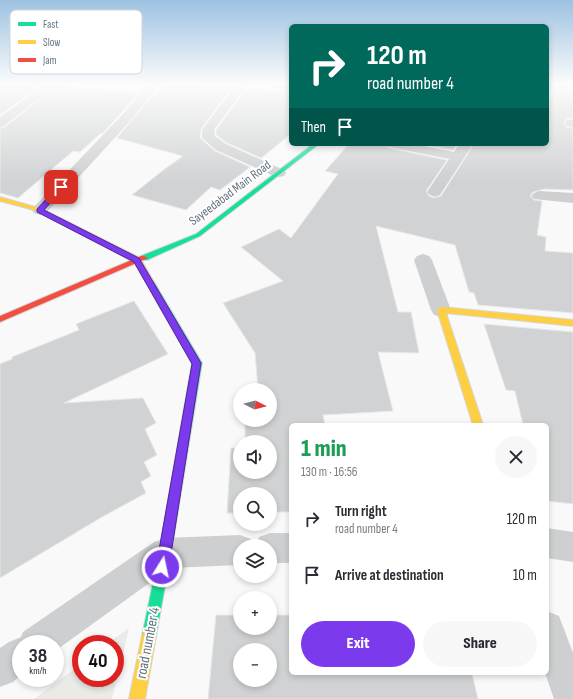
<!DOCTYPE html>
<html lang="en">
<head>
<meta charset="utf-8">
<style>
  :root { --surface:#fff; --page:#f7f7f7; --text:#2b2b33; --muted:#7c7c81; --accent:#7c3aed }
  body { margin:0; font-family:"Sofia Sans Condensed",sans-serif; background:var(--page); color:var(--text); height:100vh; display:flex; flex-direction:column; font-size:15px; white-space:nowrap }
  * { box-sizing:border-box; margin:0 }
  p { font-size:13px; color:var(--muted) }
  .icon { flex:none; width:22px; height:22px; fill:none; stroke:currentColor; stroke-width:2; stroke-linecap:round; stroke-linejoin:round }
  .map { position:relative; flex:1; overflow:hidden }
  .drawer { position:absolute; left:289px; top:423px; width:260px; height:252px; display:flex; flex-direction:column; background:var(--surface); border-radius:6px; box-shadow:0 2px 6px #0003 }
  .drawer>* { flex:none }
  .guide { position:absolute; left:289px; top:24px; width:260px; height:122px; border-radius:6px; box-shadow:0 2px 6px #0003; background:#00695c; color:#fff; overflow:hidden }
  .needle { width:26px; rotate:96deg }
  .controls { position:absolute; left:233px; top:383px; display:grid; gap:8px }
  .controls a { display:grid; place-items:center; width:44px; height:44px; border-radius:50%; background:var(--surface); box-shadow:0 2px 6px #0003; font-size:20px }
  .speed { position:absolute; left:12px; top:635px; display:flex; gap:8px; font-size:20px; font-weight:700; text-align:center }
  .speed>* { display:grid; place-content:center; width:52px; height:52px; border-radius:50%; background:var(--surface); box-shadow:0 2px 6px #0003; line-height:1 }
  .speed small { font-size:10px; font-weight:400 }
  .speed .limit { border:6px solid #d22; background:#fff; color:#111 }
  .pin { position:absolute; display:grid; place-items:center; width:34px; height:34px; color:#fff; margin:-17px; border-radius:8px; box-shadow:0 2px 6px #0006 }
  .me { position:absolute; width:44px; margin:-22px; rotate:10deg; stroke-linejoin:round; filter:drop-shadow(0 0 3px #0008) }
  .turn { display:flex; align-items:center; gap:14px; height:84px; padding:0 12px; font-size:18px }
  .turn .icon { width:52px; height:52px; stroke-width:2.5 }
  .turn b { display:block; font-size:28px; line-height:34px }
  .then { display:flex; align-items:center; height:38px; padding:0 12px; background:#0003; gap:8px; font-size:15px }
  .round { display:grid; place-items:center; flex:none; width:42px; height:42px; border-radius:21px; background:var(--page) }
  .headline { display:flex; align-items:center; justify-content:space-between; height:68px; padding:0 12px }
  h1 { font-size:24px; font-weight:800; line-height:30px; color:#1e9e55 }
  .cta { display:flex; gap:8px; margin-top:auto; padding:8px 12px }
  .cta a { flex:1; height:46px; border-radius:24px; background:var(--accent); color:#fff; font-size:16px; font-weight:800; line-height:46px; text-align:center }
  .cta a+a { background:var(--page); color:var(--text) }
  ul { padding:0; list-style:none }
  li { display:flex; align-items:center; gap:12px; height:56px; padding:0 12px }
  li div { flex:1 }
  li b { display:block; font-size:15px }
  li em { font-style:normal }
  .map>svg:first-child { display:block }
  .green { fill:#e8ebe6 }
  .building { fill:#d0d2d3; stroke:#e8e8e8; fill-rule:evenodd }
  .lines { fill:none; stroke-linecap:round; stroke-linejoin:round }
  .fast-casing { stroke:#d5d6d7; stroke-width:2 }
  .slow-casing { stroke:#d5d6d7; stroke-width:2 }
  .jam-casing { stroke:#d5d6d7; stroke-width:2 }
  .street { fill:#cecfd0; fill-rule:evenodd }
  .fast { fill:#16e098; fill-rule:evenodd }
  .slow { fill:#ffcf43; fill-rule:evenodd }
  .jam { fill:#f24e42; fill-rule:evenodd }
  .route { fill:#7c3aed; stroke:#51269a }
  .labels { text-anchor:middle; dominant-baseline:central; stroke-width:4; stroke-linejoin:round; paint-order:stroke }
  .far-street-label { font-size:13px; fill:#657683; stroke:#fff }
  .street-label { font-size:15px; fill:#657683; stroke:#fff }
  .key { fill:#fff; stroke:#d1d6da; stroke-width:1 }
  .key-label { font-size:11px; fill:#657683 }
</style>
</head>
<body>
<div class="map">
<svg width="573" height="699" viewBox="0 0 573 699">
  <rect width="100%" height="100%" fill="#f9f9f9"/>
  <!-- green -->
  <polygon class="green" points="129,628 112,699 34,699 81,664 81,678 115,678 115,644 107,644"/>
  <!-- building -->
  <g class="building">
    <polygon points="0,85 41,85 0,115"/>
    <polygon points="57,85 139,93 102,134 101,133 80,152 73,151 18,198 0,193 0,128 5,127"/>
    <polygon points="165,85 233,86 201,129 200,138 215,151 250,167 220,190 211,187 186,210 132,195 166,168 183,156 117,138 153,95 156,95"/>
    <polygon points="555,85 573,85 573,118 567,119 564,122 566,127 573,128 573,190 544,189 533,192 530,196 534,200 542,201 537,235 546,237 545,251 573,253 573,313 478,305 474,293 469,292 455,245 376,226 398,312 411,312 419,353 378,352 393,411 323,415 325,425 291,425 291,512 270,512 270,494 240,494 240,513 227,513 231,448 240,448 240,472 270,472 270,442 245,442 245,420 270,420 270,390 258,390 255,353 223,303 283,281 241,247 279,229 291,238 338,174 325,171 349,144 386,144 389,148 447,160 426,191 429,196 434,198 441,196 474,144 547,144 547,109"/>
    <polygon points="247,88 291,92 291,134 261,158 227,143 216,135 216,130"/>
    <polygon points="422,144 457,144 453,150"/>
    <polygon points="134,301 168,354 64,403 143,398 156,423 145,429 157,455 144,462 151,476 141,482 146,493 102,517 0,578 0,364 12,359 12,357 79,330 76,324"/>
    <polygon points="484,324 573,332 573,504 547,501 547,425 523,425 515,391 506,390"/>
    <path d="M216,615H240V628H270V615H291V673H472L478,699H208ZM240,650H270V680H240Z"/>
  </g>
  <g class="lines">
    <defs>
      <g id="fast">
        <polygon points="313,144 319,144 200,236 147,260 141,260 141,256 196,234"/>
        <polygon points="151,281 154,282 202,363 171,553 156,636 154,641 149,643 144,641 142,636 159,553 192,363 147,284"/>
      </g>
      <g id="slow">
        <polygon points="0,197 42,209 140,258 155,284 154,286 148,286 134,262 38,211 0,201"/>
        <polygon points="441,307 573,320 573,326 446,313 483,425 473,425 437,310"/>
        <polygon points="149,629 154,631 156,636 145,699 129,699 142,636 144,631"/>
      </g>
      <polygon id="jam" points="141,256 144,256 148,258 0,322 0,316"/>
    </defs>
    <!-- fast casing -->
    <use href="#fast" class="fast-casing"/>
    <!-- slow casing -->
    <use href="#slow" class="slow-casing"/>
    <!-- jam casing -->
    <use href="#jam" class="jam-casing"/>
    <!-- street -->
    <g class="street">
      <polygon points="44,85 56,85 4,126 0,127 0,117"/>
      <polygon points="148,85 159,85 131,120 46,213 40,215 34,213 32,210 34,207 123,114"/>
      <polygon points="236,85 247,85 214,130 215,136 226,144 284,170 286,173 284,176 279,177 274,176 216,150 202,138 202,130"/>
      <polygon points="265,85 291,85 291,91 270,88"/>
      <polygon points="573,119 573,127 567,126 565,123 567,120"/>
      <polygon points="387,144 414,144 454,152 459,144 473,144 440,195 435,197 430,195 427,192 449,159 389,147"/>
      <polygon points="539,191 573,193 573,203 534,199 531,196 534,193"/>
      <polygon points="423,254 429,256 432,260 451,310 448,315 441,317 434,315 431,310 414,260 417,256"/>
      <polygon points="547,528 573,532 573,562 547,558"/>
      <polygon points="270,533 291,533 291,563 270,563 270,546 256,546 259,537"/>
      <polygon points="240,535 251,539 254,546 240,546 240,565 170,568 55,651 55,644 21,644 21,675 13,682 0,687 0,648 9,642 21,637 23,632 154,542 165,538"/>
      <polygon points="547,611 559,616 573,653 573,699 554,699 545,673 547,673"/>
    </g>
    <!-- fast -->
    <use href="#fast" class="fast"/>
    <!-- slow -->
    <use href="#slow" class="slow"/>
    <!-- jam -->
    <use href="#jam" class="jam"/>
  </g>
  <!-- sky -->
  <linearGradient id="sky" x2="0" y2="1"><stop stop-color="#9dc2e2"/><stop offset="0.46" stop-color="#fcfcfc"/><stop offset="1" stop-color="#fcfcfc" stop-opacity="0"/></linearGradient>
  <rect width="573" height="183" fill="url(#sky)"/>
  <!-- route -->
  <polygon class="route" points="59,185 65,187 44,210 139,258 201,363 169,567 167,572 162,574 158,572 156,567 192,364 134,262 37,212 37,209"/>
  <g class="labels">
    <!-- far-street labels -->
    <g class="far-street-label">
      <text transform="translate(230 193) rotate(-37)">Sayeedabad Main Road</text>
    </g>
    <!-- street labels -->
    <g class="street-label">
      <text transform="translate(148 643) rotate(-79)">road number 4</text>
    </g>
  </g>
  <!-- legend -->
  <rect x="10" y="10" width="132" height="64" rx="6" class="key"/>
  <rect x="18" y="22" width="18" height="4" fill="#16e098"/>
  <rect x="18" y="40" width="18" height="4" fill="#ffcf43"/>
  <rect x="18" y="58" width="18" height="4" fill="#f24e42"/>
  <g class="key-label">
    <text x="43" y="28">Fast</text>
    <text x="43" y="46">Slow</text>
    <text x="43" y="64">Jam</text>
  </g>
</svg>
<div class="controls">
<a><svg class="needle" viewBox="-14 -14 28 28"><path d="M0-13l5 13h-10z" fill="#e53935"/><path d="M0 13l5-13h-10z" fill="#7c7c81"/></svg></a>
<a><svg class="icon" aria-label="sound" viewBox="0 0 24 24"><path d="M4 9h4l5-4v14l-5-4H4zM17 9q2 3 0 6"/></svg></a>
<a><svg class="icon" aria-label="search" viewBox="0 0 24 24"><circle cx="10" cy="10" r="6"/><path d="M15 15l6 6"/></svg></a>
<a><svg class="icon" aria-label="layers" viewBox="0 0 24 24"><path d="M12 4l9 5-9 5-9-5zM3 14l9 5 9-5"/></svg></a>
<a>+</a>
<a>−</a>
</div>
<div class="speed"><div>38<small>km/h</small></div><div class="limit">40</div></div>
<div class="pin" style="left:61px;top:187px;background:#d93025"><svg class="icon" aria-label="arrive" viewBox="0 0 24 24"><path d="M6 21V4h12l-3 4 3 4H6"/></svg></div>
<svg class="me" style="left:162px;top:567px" viewBox="-20 -20 40 40"><circle r="17" fill="#7c3aed" stroke="#fff" stroke-width="3"/><path d="M0-11L8 9 0 5-8 9z" fill="#fff"/></svg>
<div class="guide">
<div class="turn"><svg class="icon" aria-label="right" viewBox="0 0 24 24"><path d="M7 20v-9h11M14 6l5 5-5 5"/></svg><div><b>120 m</b>road number 4</div></div>
<div class="then">Then<svg class="icon" aria-label="arrive" viewBox="0 0 24 24"><path d="M6 21V4h12l-3 4 3 4H6"/></svg></div>
</div>
<section class="drawer">
<div class="headline"><div><h1>1 min</h1><p>130 m · 16:56</p></div><a class="round"><svg class="icon" aria-label="close" viewBox="0 0 24 24"><path d="M6 6l12 12M18 6L6 18"/></svg></a></div>
<ul>
<li><svg class="icon" aria-label="right" viewBox="0 0 24 24"><path d="M7 20v-9h11M14 6l5 5-5 5"/></svg><div><b>Turn right</b><p>road number 4</p></div><em>120 m</em></li>
<li><svg class="icon" aria-label="arrive" viewBox="0 0 24 24"><path d="M6 21V4h12l-3 4 3 4H6"/></svg><div><b>Arrive at destination</b></div><em>10 m</em></li>
</ul>
<div class="cta"><a>Exit</a><a>Share</a></div>
</section>
</div>
</body>
</html>
